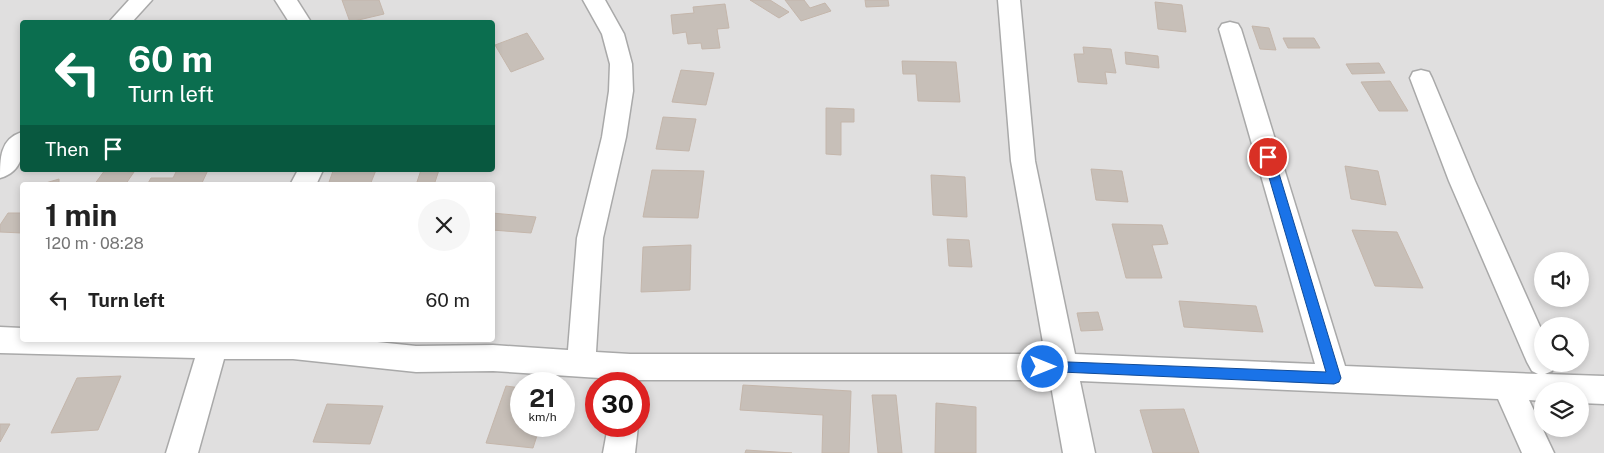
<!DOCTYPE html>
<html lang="en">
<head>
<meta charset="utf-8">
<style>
  :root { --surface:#fff; --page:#f6f6f6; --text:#222; --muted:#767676 }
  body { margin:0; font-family:"Public Sans",sans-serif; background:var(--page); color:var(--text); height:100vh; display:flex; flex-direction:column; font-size:19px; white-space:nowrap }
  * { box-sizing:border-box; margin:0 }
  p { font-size:16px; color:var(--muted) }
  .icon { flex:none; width:28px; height:28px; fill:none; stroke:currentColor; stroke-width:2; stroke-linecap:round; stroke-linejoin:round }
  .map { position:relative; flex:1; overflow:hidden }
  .panel { position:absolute; left:20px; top:182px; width:475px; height:160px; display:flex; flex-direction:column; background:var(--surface); border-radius:5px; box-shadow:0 2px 8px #0003 }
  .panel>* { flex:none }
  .top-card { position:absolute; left:20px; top:20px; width:475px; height:152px; border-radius:5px; box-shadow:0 2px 8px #0003; background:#0b6e4f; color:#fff; overflow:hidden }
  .tools { position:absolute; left:1534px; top:252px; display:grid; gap:10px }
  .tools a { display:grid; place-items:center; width:55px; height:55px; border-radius:50%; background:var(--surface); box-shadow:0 2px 8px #0003; font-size:25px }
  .speed { position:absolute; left:510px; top:372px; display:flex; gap:10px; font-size:25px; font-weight:700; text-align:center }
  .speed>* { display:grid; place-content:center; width:65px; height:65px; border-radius:50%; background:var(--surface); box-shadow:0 2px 8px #0003; line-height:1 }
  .speed small { font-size:12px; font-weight:400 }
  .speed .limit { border:8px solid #d22; background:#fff; color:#111 }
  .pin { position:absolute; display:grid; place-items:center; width:42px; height:42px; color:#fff; margin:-21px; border:2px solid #fff; border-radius:50%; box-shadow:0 1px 5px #0007 }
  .me { position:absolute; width:55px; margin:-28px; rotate:90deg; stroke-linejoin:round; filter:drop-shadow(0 0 4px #0008) }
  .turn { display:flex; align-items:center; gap:18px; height:105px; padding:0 25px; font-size:22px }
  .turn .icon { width:65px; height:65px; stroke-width:2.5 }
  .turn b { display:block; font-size:35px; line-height:42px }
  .then { display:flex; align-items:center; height:48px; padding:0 25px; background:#0003; gap:10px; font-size:19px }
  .round { display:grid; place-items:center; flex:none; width:52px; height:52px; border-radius:26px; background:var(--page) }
  .summary { display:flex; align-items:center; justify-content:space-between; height:85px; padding:0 25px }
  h1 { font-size:30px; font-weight:700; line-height:38px }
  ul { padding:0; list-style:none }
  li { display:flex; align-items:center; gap:15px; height:65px; padding:0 25px }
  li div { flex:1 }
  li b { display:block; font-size:19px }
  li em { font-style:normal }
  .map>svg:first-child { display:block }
  .residential { fill:#e0dfdf; fill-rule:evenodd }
  .building { fill:#c7bfb8; stroke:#c4b6ab }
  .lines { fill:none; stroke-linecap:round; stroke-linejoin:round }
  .minor-casing { stroke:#a9a9a9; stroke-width:3 }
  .minor { fill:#fff; fill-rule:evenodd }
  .route { fill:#1a73e8; stroke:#114b97 }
</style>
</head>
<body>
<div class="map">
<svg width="1604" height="453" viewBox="0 0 1604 453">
  <rect width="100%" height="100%" fill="#f2efe9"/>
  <!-- residential -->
  <path class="residential" d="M0,0H1604V453H0ZM22,22H492V170H22ZM22,185H492V340H22ZM1542,261H1580V299H1542ZM1542,326H1580V364H1542ZM521,384H564V426H521ZM596,384H639V426H596ZM1542,391H1580V429H1542Z"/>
  <!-- building -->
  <g class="building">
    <polygon points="342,0 379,0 384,14 350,22"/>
    <polygon points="750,0 770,0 789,12 779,18"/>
    <polygon points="785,0 804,0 810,8 825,3 831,11 801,21"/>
    <polygon points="865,0 888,0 889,6 866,7"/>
    <polygon points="1155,2 1182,5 1186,32 1158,29"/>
    <polygon points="725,4 729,28 717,29 720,48 702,49 701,43 688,44 686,32 673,34 671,15 694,13 693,7"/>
    <polygon points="1252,26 1269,28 1276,50 1260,49"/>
    <polygon points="527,33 544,59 511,72 495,45"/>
    <polygon points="1283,38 1314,38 1320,48 1288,48"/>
    <polygon points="1083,47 1111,49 1116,73 1105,72 1107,84 1078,82 1074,54 1084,54"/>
    <polygon points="1125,52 1158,56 1159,68 1126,64"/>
    <polygon points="902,61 956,62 960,102 918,101 916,74 903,74"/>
    <polygon points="1379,63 1385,73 1352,74 1346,64"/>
    <polygon points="681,70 714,73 706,105 672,102"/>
    <polygon points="1390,81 1408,111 1379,111 1361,82"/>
    <polygon points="826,108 854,109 854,122 841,122 841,155 826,154"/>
    <polygon points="663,117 696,119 689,151 656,149"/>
    <polygon points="1345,166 1378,171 1386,205 1351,199"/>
    <polygon points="1091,169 1122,171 1128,202 1096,200"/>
    <polygon points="105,170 134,172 125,185 94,185"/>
    <polygon points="177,170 208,170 201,185 147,185 151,178 173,178"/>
    <polygon points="376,170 370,185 328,185 333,171"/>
    <polygon points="421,170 439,170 434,185 416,185"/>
    <polygon points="652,170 704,171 698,218 643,217"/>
    <polygon points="931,175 965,177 967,217 933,215"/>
    <polygon points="59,179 59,185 39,185"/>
    <polygon points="8,213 22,213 22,233 0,232 0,225"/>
    <polygon points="492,213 536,217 531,233 492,230"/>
    <polygon points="1112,224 1162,225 1168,244 1152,245 1162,278 1126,278"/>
    <polygon points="1352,230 1397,232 1423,288 1375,286"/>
    <polygon points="947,239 969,240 972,267 949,266"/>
    <polygon points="691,245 690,290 641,292 643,247"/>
    <polygon points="1179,301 1256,306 1263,332 1184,327"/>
    <polygon points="1098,312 1103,330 1081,331 1077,313"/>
    <polygon points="121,376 98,430 51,433 77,378"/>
    <polygon points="743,385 851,391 849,453 822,453 823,415 740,410"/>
    <polygon points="506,386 521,388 521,426 540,426 533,448 486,443"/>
    <polygon points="872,395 896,395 902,453 878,453"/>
    <polygon points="936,403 976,407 976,453 935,453"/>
    <polygon points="327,404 383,406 370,444 313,442"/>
    <polygon points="1184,409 1199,453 1153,453 1140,410"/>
    <polygon points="0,424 10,424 0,442"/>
    <polygon points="746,450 792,453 745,453"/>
  </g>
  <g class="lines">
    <defs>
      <g id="minor">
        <polygon points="129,0 152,0 132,22 109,22"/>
        <polygon points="275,0 297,0 311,22 289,22"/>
        <polygon points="583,0 605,0 624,34 632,64 633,91 626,137 603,238 596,352 630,354 1045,354 1011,161 998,0 1020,0 1035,161 1075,354 1315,364 1219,29 1222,24 1230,22 1238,24 1241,29 1345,366 1538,374 1532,371 1527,362 1449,181 1410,78 1413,72 1421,70 1429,72 1432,78 1475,181 1542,331 1542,364 1556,364 1552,371 1545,374 1604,376 1604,404 1580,403 1580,391 1542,391 1542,401 1529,400 1554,453 1522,453 1498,399 1080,381 1095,453 1063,453 1050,380 630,380 493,371 416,372 293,359 224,359 198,453 166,453 195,358 0,353 0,327 22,328 22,340 358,340 416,346 493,345 568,350 577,238 602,137 609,91 610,64 602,34"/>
        <path d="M22,132C25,152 22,172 0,178C0,158 0,139 22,132Z"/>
        <polygon points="298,170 323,170 316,185 290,185"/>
        <polygon points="608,426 638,426 635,453 603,453"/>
      </g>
    </defs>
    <!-- minor casing -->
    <use href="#minor" class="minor-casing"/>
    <!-- minor -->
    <use href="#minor" class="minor"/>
  </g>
  <!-- route -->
  <polygon class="route" points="1268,153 1274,157 1341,378 1339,382 1334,384 1038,371 1037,367 1038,363 1043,361 1326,372 1263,157"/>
</svg>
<div class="tools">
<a><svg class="icon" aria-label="sound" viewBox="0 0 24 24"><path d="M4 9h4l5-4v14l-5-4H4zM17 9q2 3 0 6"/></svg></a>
<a><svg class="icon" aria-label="search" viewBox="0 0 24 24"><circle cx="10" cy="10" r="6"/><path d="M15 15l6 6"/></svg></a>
<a><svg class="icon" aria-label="layers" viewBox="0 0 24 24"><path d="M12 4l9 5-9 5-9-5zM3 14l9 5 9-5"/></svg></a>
</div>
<div class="speed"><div>21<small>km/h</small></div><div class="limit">30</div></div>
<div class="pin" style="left:1268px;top:157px;background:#d93025"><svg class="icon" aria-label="arrive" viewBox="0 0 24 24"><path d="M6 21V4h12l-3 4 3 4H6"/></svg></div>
<svg class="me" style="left:1043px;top:367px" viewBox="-20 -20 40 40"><circle r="17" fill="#1a73e8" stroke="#fff" stroke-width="3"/><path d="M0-11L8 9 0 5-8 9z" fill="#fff"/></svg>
<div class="top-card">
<div class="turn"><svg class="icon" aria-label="left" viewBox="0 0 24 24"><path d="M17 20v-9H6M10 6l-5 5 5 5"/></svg><div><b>60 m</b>Turn left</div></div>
<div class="then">Then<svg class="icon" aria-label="arrive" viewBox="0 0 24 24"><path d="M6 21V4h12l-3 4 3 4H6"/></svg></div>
</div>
<section class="panel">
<div class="summary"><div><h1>1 min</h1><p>120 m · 08:28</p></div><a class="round"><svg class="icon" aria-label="close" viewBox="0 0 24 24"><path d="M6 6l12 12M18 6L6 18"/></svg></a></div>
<ul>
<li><svg class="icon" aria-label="left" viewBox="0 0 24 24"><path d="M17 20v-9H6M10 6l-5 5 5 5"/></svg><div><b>Turn left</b></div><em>60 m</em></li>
</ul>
</section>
</div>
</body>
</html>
